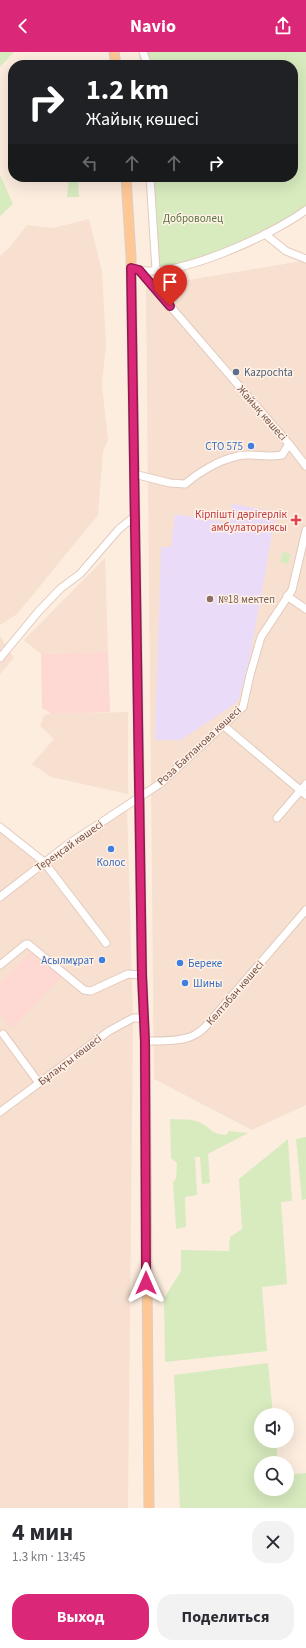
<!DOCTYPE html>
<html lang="ru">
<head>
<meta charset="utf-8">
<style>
  :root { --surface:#fff; --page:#f2f2f3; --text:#2b2b33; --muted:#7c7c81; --accent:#db2777 }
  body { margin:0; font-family:"Source Sans 3",sans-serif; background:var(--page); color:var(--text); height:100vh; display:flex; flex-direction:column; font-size:15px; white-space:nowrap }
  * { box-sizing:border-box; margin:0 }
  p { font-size:13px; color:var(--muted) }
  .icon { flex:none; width:22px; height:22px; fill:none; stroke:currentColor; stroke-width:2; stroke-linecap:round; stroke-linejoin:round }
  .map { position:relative; height:1456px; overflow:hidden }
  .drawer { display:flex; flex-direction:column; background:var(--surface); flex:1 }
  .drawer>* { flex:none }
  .guide { position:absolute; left:8px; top:8px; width:290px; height:122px; border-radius:16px; box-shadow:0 4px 16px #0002; background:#202124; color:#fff; overflow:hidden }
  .tools { position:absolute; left:254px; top:1356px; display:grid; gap:8px }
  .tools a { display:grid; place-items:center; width:40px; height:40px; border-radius:50%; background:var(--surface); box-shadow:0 4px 16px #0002; font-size:20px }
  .pin { position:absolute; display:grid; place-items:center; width:34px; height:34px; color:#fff; margin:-41px -17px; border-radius:50% 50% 50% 0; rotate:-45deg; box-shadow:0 0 4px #0007 }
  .pin .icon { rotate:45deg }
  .me { position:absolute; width:44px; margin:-22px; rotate:0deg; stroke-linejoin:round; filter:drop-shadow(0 0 3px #0008) }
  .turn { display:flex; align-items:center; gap:14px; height:84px; padding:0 12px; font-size:18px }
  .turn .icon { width:52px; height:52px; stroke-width:2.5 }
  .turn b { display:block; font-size:28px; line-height:34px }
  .lanes { display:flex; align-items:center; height:38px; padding:0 12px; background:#0003; justify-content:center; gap:20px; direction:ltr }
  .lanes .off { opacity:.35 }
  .round { display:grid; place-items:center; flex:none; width:42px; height:42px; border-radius:16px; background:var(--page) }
  .overview { display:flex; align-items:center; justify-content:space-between; height:68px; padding:0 12px }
  h1 { font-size:24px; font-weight:700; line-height:30px }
  .action { display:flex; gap:8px; margin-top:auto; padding:8px 12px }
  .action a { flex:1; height:46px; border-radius:16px; background:var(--accent); color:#fff; font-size:16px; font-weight:700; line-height:46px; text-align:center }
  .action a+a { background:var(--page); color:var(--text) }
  header { display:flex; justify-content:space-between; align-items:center; height:52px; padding:0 12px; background:var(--accent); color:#fff; font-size:18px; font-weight:700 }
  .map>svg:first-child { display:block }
  .residential { fill:#f7e0d0 }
  .commercial { fill:#fed8d2 }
  .education { fill:#eadcf9 }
  .green { fill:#d7ebbe }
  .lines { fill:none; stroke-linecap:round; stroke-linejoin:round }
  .minor-casing { stroke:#e3c9be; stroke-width:9 }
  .major-casing { stroke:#d8cecb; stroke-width:11 }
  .minor { stroke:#fff; stroke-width:7 }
  .major { stroke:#ffc794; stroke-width:9 }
  .route-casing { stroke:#8e194d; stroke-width:10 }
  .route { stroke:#db2777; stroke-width:7 }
  .service-dot { fill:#5c6f8a; stroke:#fff1e6; stroke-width:1.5 }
  .shop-dot { fill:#3f7fe0; stroke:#fff1e6; stroke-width:1.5 }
  .health-dot { fill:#e0444e; stroke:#fff1e6; stroke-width:1.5 }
  .education-dot { fill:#8d6e63; stroke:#fff1e6; stroke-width:1.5 }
  .labels { text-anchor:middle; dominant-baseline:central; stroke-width:3; stroke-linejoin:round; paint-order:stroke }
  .park-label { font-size:11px; fill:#55753c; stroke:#fff1e6 }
  .service-label { font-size:11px; fill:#4e5e75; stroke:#fff1e6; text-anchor:start }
  .street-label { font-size:11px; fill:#744f46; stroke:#fff1e6 }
  .shop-label { font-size:11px; fill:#366cbe; stroke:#fff1e6; text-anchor:end }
  .health-label { font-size:11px; fill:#be3a42; stroke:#fff1e6; text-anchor:end }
  .education-label { font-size:11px; fill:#785e54; stroke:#fff1e6; text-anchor:start }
</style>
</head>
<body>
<header><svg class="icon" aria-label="back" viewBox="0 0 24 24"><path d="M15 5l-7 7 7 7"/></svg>Navio<svg class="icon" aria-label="share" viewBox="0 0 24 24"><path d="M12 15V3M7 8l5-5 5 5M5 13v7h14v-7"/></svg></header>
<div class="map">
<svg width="306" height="1456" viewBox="0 0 306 1456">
  <rect width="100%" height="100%" fill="#fdeddf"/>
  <!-- residential -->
  <g class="residential">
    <polygon points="89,167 102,220 106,291 102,333 108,388 103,399 98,463 17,562 0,573 0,204 10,195 27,173 53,176"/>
    <polygon points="303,209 306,210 306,1053 252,1078 154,1027 146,235"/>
    <polygon points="105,506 108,600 41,602 24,588"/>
    <polygon points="0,584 14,606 0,622"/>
    <polygon points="128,660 128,742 51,725 32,712 54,687 40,674 43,665 46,662"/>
    <polygon points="127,754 133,966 128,1456 0,1456 0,775 44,810"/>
  </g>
  <!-- commercial -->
  <g class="commercial">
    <polygon points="108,600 110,660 52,662 42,656 41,602"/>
    <polygon points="32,898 61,925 13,976 0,962 0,932"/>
  </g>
  <!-- education -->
  <polygon class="education" points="232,452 276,460 251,599 239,647 236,651 181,688 155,688 161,495 171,495 175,462 229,471"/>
  <!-- green -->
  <g class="green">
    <polygon points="0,0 14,0 0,15"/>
    <polygon points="139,0 306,0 306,155 251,189 190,211 156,218 149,125 293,125 293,13 140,13"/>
    <polygon points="0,123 13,152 0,164"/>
    <polygon points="69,125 78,125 79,145 67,145"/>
    <polygon points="283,500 291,502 288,512 280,510"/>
    <path d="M170,1067C180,1068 192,1066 201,1071C213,1077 210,1082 226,1083L229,1079L248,1081L208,1102L210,1131L202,1132L200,1105H195L197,1143L185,1145L186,1175L176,1177L173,1130L176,1127L177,1111L171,1106Z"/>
    <polygon points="306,1085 306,1147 302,1148 296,1087"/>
    <polygon points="288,1087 292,1149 281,1150 287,1232 262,1235 267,1299 165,1310 164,1246 181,1219 181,1198 229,1199 230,1185 242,1177 239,1127"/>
    <polygon points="268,1311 273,1363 261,1363 261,1389 276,1389 278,1411 261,1411 261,1437 287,1437 287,1423 306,1421 306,1456 180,1456 174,1323"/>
  </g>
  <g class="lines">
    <defs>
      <g id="minor">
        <polyline points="143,0 148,13"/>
        <polyline points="150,125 156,218"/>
        <polyline points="265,182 286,199 306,207"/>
        <path d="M137,218C179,226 272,183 306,158"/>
        <polyline points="139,218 289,392 306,414"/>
        <path d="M134,422L170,431L185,432C199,420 219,408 238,404C251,401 267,406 282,403L289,392"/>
        <polyline points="287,544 306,557"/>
        <polyline points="0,606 38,560 61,536 80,522 119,477 135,464"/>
        <polyline points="224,674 306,743"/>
        <polyline points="277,766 306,732"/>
        <polyline points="0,775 44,810 106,891"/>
        <polyline points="0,845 67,793 161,731 243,655 250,623 261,585 292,538 306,478"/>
        <polyline points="0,913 26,892 28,892 84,938 91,939 128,922 142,923"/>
        <polyline points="3,982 39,1031"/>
        <path d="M145,989C158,989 185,990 196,982C200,980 203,977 206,974L306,858"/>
        <polyline points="0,1060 109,979 133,966 144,966"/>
      </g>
      <g id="major">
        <polyline points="114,0 116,13"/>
        <polyline points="126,125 131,205 142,923 145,989 149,1456"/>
      </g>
    </defs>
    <!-- minor casing -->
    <use href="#minor" class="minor-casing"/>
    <!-- major casing -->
    <use href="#major" class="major-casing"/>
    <!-- minor -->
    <use href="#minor" class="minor"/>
    <!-- major -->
    <use href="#major" class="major"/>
  </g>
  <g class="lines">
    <defs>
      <polyline id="route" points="146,1231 145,989 142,923 131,216 139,218 170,254"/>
    </defs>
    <!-- route casing -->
    <use href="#route" class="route-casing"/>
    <!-- route -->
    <use href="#route" class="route"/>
  </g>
  <!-- markers -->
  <circle class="service-dot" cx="236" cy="320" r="4"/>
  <g class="shop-dot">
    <circle cx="251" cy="394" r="4"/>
    <circle cx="111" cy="797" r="4"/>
    <circle cx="102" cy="908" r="4"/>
    <circle cx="180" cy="911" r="4"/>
    <circle cx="185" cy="931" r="4"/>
  </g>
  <path class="health-dot" d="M294 462h4v4h4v4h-4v4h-4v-4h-4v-4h4z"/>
  <circle class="education-dot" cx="210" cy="547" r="4"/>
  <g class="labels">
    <!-- park labels -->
    <g class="park-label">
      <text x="193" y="166">Доброволец</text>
    </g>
    <!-- service labels -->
    <g class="service-label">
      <text x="244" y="320">Kazpochta</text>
    </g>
    <!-- street labels -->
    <g class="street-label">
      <text transform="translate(262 361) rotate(49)">Жайық көшесі</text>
      <text transform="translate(199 694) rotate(-43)">Роза Бағланова көшесі</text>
      <text transform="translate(69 794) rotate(-35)">Тереңсай көшесі</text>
      <text transform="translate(235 941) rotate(-49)">Көлтабан көшесі</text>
      <text transform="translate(70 1008) rotate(-37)">Бұлақты көшесі</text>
    </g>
    <!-- shop labels -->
    <g class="shop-label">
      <text x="243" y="394">СТО 575</text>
      <text x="111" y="810" text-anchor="middle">Колос</text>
      <text x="94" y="908">Асылмұрат</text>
      <text x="188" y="911" text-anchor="start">Береке</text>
      <text x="193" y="931" text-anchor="start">Шины</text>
    </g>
    <!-- health labels -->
    <g class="health-label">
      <text x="287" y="462">Кірпішті дәрігерлік<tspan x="287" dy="13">амбулаториясы</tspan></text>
    </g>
    <!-- education labels -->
    <g class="education-label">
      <text x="218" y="547">№18 мектеп</text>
    </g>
  </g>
</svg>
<div class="tools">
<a><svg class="icon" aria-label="sound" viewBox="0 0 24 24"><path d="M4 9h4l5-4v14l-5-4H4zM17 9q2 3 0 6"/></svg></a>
<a><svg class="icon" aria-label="search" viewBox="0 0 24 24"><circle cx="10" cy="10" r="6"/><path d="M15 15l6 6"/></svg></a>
</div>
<div class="pin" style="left:170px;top:254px;background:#d93025"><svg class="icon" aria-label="arrive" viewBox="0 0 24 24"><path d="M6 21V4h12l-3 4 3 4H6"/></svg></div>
<svg class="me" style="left:146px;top:1231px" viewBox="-20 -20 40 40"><path d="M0-17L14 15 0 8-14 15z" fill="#db2777" stroke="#fff" stroke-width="4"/></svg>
<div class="guide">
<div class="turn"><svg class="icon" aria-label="right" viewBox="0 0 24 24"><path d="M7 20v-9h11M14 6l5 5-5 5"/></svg><div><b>1.2 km</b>Жайық көшесі</div></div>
<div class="lanes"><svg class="icon off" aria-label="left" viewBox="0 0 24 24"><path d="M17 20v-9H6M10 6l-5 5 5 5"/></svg><svg class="icon off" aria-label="ahead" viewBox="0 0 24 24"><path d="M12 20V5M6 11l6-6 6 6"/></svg><svg class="icon off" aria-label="ahead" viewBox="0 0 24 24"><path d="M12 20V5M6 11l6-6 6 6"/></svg><svg class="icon" aria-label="right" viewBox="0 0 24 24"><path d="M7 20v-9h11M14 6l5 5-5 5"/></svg></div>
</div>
</div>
<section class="drawer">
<div class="overview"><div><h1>4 мин</h1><p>1.3 km · 13:45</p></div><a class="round"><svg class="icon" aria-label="close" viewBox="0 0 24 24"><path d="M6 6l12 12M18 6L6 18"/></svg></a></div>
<div class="action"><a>Выход</a><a>Поделиться</a></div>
</section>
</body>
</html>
